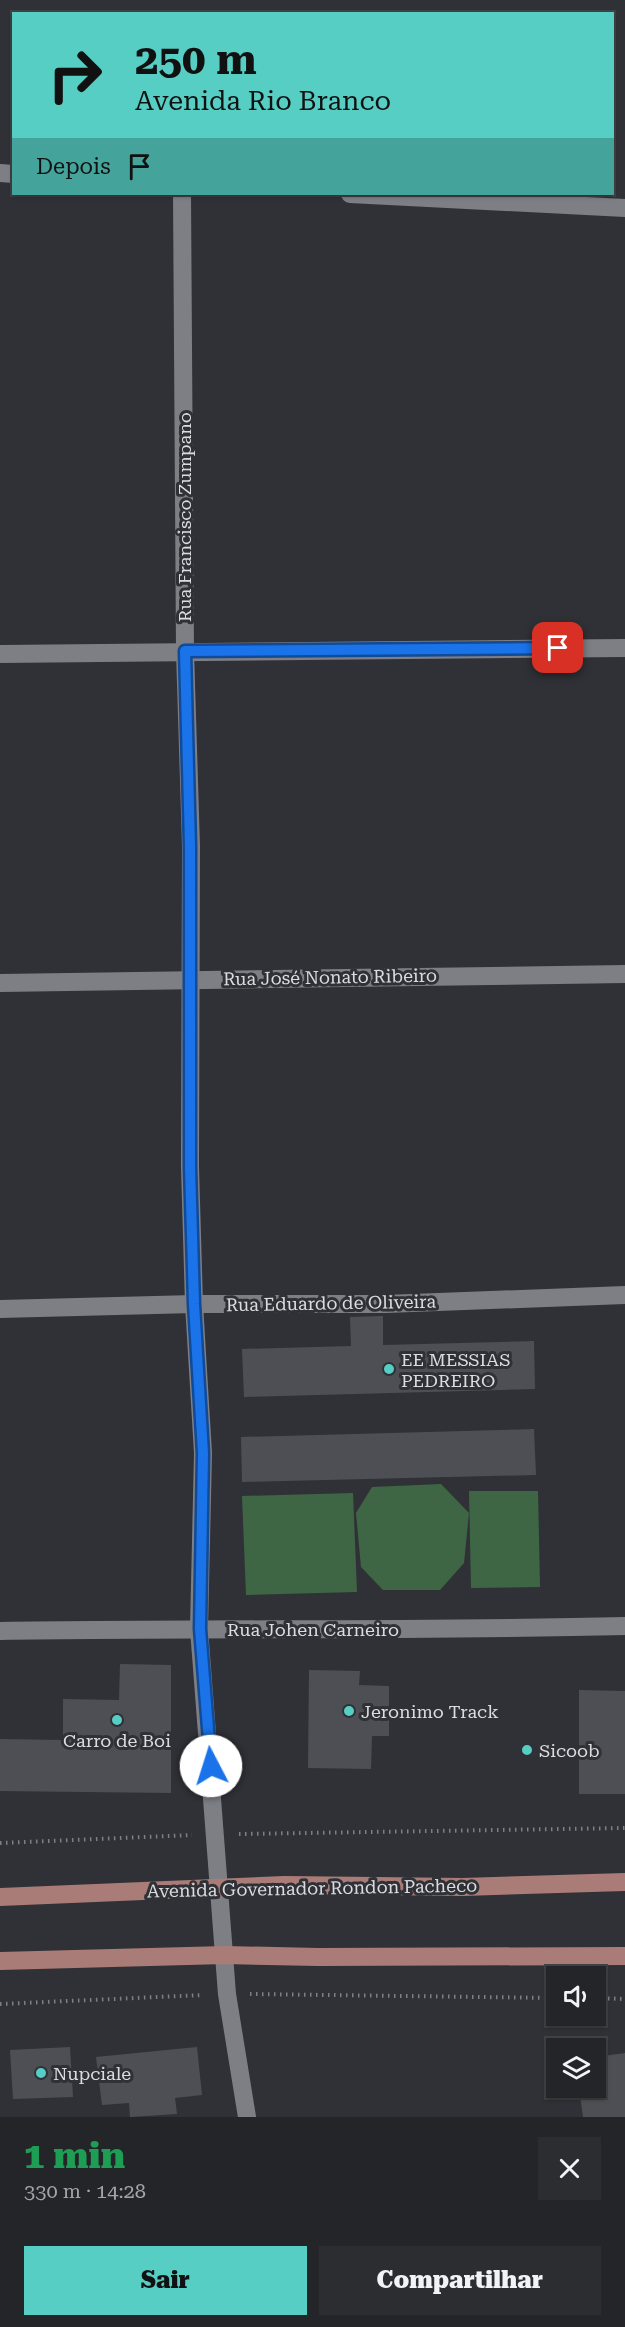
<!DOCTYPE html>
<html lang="pt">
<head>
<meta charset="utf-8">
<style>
  :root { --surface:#242528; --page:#2c2d30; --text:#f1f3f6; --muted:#a3a5a8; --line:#414245; --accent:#56cec4 }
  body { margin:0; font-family:"Roboto Serif",serif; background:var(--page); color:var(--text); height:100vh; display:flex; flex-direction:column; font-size:22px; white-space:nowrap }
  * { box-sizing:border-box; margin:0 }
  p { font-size:20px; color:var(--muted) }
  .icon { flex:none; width:33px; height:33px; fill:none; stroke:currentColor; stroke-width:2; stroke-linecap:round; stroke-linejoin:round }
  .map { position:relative; height:2117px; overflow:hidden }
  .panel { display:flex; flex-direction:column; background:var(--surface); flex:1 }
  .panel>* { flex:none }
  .guide { position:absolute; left:12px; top:12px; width:602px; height:183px; border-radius:0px; box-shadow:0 2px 4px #0004,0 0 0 2px var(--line); background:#56cec4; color:#111; overflow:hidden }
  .fabs { position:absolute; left:546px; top:1966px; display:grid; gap:12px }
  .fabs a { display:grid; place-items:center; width:60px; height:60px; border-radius:0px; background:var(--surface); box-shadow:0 2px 4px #0004,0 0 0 2px var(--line); font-size:30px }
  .pin { position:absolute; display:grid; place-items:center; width:51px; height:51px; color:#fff; margin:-26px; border-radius:12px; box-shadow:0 3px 9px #0006 }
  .me { position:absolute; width:66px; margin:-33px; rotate:355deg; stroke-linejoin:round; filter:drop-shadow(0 0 4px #0008) }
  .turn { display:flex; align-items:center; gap:21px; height:126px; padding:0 24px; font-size:27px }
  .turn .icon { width:78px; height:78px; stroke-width:2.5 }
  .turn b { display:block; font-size:42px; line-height:51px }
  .then { display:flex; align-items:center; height:57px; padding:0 24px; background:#0003; gap:12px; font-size:22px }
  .round { display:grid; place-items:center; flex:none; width:63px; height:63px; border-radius:0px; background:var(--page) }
  .headline { display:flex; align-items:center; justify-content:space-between; height:102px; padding:0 24px }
  h1 { font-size:36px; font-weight:800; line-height:45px; color:#1e9e55 }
  .primary-button { display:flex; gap:12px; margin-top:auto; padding:12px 24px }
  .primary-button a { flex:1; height:69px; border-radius:0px; background:var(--accent); color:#111; font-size:24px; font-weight:800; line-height:69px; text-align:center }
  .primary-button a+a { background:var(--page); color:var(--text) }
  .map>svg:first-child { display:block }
  .green { fill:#3e6645 }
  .building { fill:#4e4f54 }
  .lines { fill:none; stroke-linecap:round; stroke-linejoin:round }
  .path { stroke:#7f8084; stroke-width:4; stroke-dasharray:1.5 4.5; stroke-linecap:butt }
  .street { stroke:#7e7f85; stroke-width:18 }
  .primary { stroke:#aa7c77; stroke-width:18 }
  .route-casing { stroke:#114b97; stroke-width:15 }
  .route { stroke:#1a73e8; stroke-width:10 }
  .poi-dot { fill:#56cec4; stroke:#303136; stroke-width:2 }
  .labels { text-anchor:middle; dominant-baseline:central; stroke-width:6; stroke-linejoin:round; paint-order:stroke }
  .street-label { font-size:18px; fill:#dbdcdf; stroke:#303136 }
  .poi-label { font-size:18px; fill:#dbdcdf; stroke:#303136; text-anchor:start }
</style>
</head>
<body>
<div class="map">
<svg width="625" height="2117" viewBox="0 0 625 2117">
  <rect width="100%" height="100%" fill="#303136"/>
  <!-- green -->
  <g class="green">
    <polygon points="441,1484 469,1513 464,1563 440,1590 383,1590 361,1567 356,1513 372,1487"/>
    <polygon points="469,1491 538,1491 540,1587 471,1588"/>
    <polygon points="353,1493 357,1592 246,1595 242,1496"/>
  </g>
  <!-- building -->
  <g class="building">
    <polygon points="383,1316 383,1345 534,1341 535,1389 244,1397 242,1349 351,1346 350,1317"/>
    <polygon points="534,1429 536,1475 242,1482 241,1437"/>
    <polygon points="120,1664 171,1665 171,1793 0,1791 0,1739 63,1740 63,1699 119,1700"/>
    <polygon points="309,1670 360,1671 359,1685 389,1686 389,1736 372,1736 371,1769 308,1768"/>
    <polygon points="579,1690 625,1691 625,1794 579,1794"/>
    <polygon points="70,2047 73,2097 13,2099 10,2050"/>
    <polygon points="197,2047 202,2095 175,2098 177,2114 130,2117 129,2103 102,2105 96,2057"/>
    <polygon points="625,2053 625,2117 583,2117 579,2088 596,2088 596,2057"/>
  </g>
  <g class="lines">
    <!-- path -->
    <g class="path">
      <polyline points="239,1834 625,1828"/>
      <polyline points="0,1843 192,1835"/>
      <polyline points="250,1994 556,1998"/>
      <polyline points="596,1998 625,1999"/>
      <polyline points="0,2004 203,1995"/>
    </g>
    <!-- street -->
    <g class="street">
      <polyline points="0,173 14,174"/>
      <polyline points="182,194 185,651 191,846 190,1167 194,1304 203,1453 199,1629 227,1994 247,2117"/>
      <polyline points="350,194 625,208"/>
      <polyline points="0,654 625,648"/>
      <polyline points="0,983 625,974"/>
      <polyline points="0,1309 194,1304 386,1304 625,1295"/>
      <path d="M0,1631C208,1628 417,1631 625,1626"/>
    </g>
    <!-- primary -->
    <g class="primary">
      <polyline points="0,1897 284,1885 463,1887 625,1882"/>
      <polyline points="0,1961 225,1955 318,1957 625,1956"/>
    </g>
  </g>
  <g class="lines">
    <defs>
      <polyline id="route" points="211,1766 200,1629 203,1453 194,1304 190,1167 190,846 185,651 558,648"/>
    </defs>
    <!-- route casing -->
    <use href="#route" class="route-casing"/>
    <!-- route -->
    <use href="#route" class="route"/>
  </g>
  <!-- markers -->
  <g class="poi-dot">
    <circle cx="389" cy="1369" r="6"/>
    <circle cx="349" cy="1711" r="6"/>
    <circle cx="117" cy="1720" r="6"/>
    <circle cx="527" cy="1750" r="6"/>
    <circle cx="41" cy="2073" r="6"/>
  </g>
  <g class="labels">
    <!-- street labels -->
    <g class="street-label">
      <text transform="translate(184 517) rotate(-90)">Rua Francisco Zumpano</text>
      <text transform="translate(330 977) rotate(-1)">Rua José Nonato Ribeiro</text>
      <text transform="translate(331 1303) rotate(-1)">Rua Eduardo de Oliveira</text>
      <text x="313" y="1629">Rua Johen Carneiro</text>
      <text transform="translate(312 1888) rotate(-1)">Avenida Governador Rondon Pacheco</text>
    </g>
    <!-- poi labels -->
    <g class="poi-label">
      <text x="401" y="1359">EE MESSIAS<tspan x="401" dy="21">PEDREIRO</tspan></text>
      <text x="361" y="1711">Jeronimo Track</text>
      <text x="117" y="1740" text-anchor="middle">Carro de Boi</text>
      <text x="539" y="1750">Sicoob</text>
      <text x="53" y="2073">Nupciale</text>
    </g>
  </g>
</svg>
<div class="fabs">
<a><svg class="icon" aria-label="sound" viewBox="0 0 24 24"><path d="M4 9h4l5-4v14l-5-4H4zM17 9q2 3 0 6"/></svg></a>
<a><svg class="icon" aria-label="layers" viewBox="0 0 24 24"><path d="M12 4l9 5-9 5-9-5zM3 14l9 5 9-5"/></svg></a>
</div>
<div class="pin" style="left:558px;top:648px;background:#d93025"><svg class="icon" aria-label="arrive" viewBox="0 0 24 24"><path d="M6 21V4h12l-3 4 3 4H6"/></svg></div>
<svg class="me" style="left:211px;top:1766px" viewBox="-20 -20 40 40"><circle r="19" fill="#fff"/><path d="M0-13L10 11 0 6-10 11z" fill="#1a73e8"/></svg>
<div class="guide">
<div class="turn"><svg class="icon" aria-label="right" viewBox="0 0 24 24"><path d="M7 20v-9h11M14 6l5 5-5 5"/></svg><div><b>250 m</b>Avenida Rio Branco</div></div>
<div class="then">Depois<svg class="icon" aria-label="arrive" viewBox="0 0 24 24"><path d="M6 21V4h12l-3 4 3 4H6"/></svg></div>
</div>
</div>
<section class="panel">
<div class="headline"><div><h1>1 min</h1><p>330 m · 14:28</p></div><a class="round"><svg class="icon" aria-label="close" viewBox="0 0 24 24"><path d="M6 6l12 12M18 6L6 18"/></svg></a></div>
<div class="primary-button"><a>Sair</a><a>Compartilhar</a></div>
</section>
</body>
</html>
